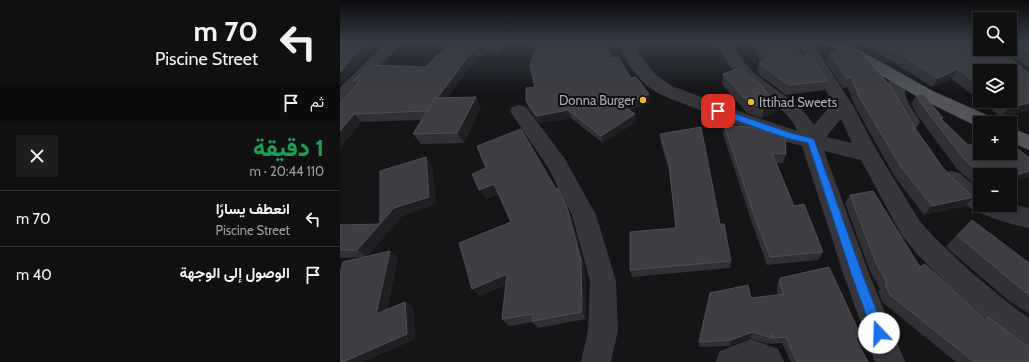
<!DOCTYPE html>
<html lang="ar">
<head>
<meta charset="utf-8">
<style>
  :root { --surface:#101011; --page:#1e1e1f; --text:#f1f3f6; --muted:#9c9d9f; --line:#303031 }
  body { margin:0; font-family:Cabin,Vazirmatn,sans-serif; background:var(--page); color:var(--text); direction:rtl; height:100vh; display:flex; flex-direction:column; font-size:15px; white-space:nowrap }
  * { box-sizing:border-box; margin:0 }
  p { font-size:13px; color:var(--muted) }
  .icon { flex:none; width:22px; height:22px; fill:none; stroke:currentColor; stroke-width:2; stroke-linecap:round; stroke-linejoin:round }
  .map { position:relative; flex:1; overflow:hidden; direction:ltr }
  .panel { display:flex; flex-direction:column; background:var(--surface); width:340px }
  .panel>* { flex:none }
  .banner { background:#101011; color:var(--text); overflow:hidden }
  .tools { position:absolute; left:633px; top:12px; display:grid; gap:8px }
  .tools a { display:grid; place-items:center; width:44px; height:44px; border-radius:0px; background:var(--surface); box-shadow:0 2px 10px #0003,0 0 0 1px var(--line); font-size:20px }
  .pin { position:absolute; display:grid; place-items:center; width:34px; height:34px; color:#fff; margin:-17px; border-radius:8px; box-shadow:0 2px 6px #0006 }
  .me { position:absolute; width:44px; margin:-22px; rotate:339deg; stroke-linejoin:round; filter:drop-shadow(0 0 3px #0008) }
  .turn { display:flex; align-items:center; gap:14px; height:84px; padding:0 16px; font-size:18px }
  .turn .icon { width:52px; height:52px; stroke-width:2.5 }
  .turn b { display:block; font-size:28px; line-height:34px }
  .then { display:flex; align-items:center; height:38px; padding:0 16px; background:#0003; gap:8px; font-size:15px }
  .round { display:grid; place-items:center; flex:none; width:42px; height:42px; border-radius:0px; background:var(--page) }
  .summary { display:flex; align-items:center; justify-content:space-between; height:68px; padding:0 16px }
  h1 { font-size:24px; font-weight:800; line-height:30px; color:#1e9e55 }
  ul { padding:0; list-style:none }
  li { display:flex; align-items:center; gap:12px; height:56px; padding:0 16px; border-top:1px solid var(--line) }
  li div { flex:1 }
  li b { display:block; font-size:15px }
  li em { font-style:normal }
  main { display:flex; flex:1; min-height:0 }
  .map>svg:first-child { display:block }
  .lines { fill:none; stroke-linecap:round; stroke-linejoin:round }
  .minor { fill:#36373c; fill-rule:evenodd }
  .major { fill:#52545a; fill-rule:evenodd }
  .wall { fill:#313135 }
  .shaded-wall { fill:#202023 }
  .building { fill:#3e3e43; stroke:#4e4f55 }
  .route { fill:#1a73e8; stroke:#114b97 }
  .poi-dot { fill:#ebb539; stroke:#101012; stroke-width:1.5 }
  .labels { text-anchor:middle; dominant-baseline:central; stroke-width:4; stroke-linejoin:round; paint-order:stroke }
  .poi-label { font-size:13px; fill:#a7abb6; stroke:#101012; text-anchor:end }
</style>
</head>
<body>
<main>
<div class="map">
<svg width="689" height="362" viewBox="0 0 689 362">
  <rect width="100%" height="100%" fill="#151517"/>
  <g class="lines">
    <!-- minor -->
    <g class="minor">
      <polygon points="47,42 63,42 6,101 0,103 0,87"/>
      <path d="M279,42H293L300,55L316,75L332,86L412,116L457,131C450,110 425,100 409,86C395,74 383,59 375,42H390C399,57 409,69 423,80C441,94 461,104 474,125L493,103L457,42H472L512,104L537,151L579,220L595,238L632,273L672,306L689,318V350L679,345L652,326L614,291L577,254L561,234L521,160L484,151L530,276L565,362H535L504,276L462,146C425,137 390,122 355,108C338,101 317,96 304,83C293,72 282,56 279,42ZM501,119L512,143L486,137Z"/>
      <path d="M641,49H659L660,50L658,53C651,55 645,55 641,49Z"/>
      <path d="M558,74L564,75L567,79C561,98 571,106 580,122L577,127L570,129L563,127C554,111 540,92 552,75Z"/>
      <polygon points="179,105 186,107 225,159 256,215 276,281 278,330 271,362 241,362 248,330 250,281 232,215 209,169 170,111 172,107"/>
      <path d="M611,171L619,173L640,190V205H670V204L689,208V228C659,222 615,208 600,179L603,173Z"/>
      <polygon points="411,339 438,349 444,362 376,362 380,351"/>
    </g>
    <!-- major -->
    <g class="major">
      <polygon points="487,42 505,42 593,91 654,118 657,123 640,123 640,128 581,99 489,45"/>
      <polygon points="670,127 689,135 689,150 670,142"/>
    </g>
  </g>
  <!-- wall -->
  <g class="wall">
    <polygon points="112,42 168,42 160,53 146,52 143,57 138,56 108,97 141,107 124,143 81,144 73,134 82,120 21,122 0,148 0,103 16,84 13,81 86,67 100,55"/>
    <polygon points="197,42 261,42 261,45 271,58 291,78 310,102 290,111 296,122 263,143 231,118 200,123 189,109 186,101 195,87"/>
    <polygon points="410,42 453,42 462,56 487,81 484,90 446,95 417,73 419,63 421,63"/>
    <polygon points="522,42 635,42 689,73 689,110 661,117 640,101 670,101 640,71 640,101 612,79 592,87"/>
    <polygon points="672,42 689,42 689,68 670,54 677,46"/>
    <polygon points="490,52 575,128 603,168 620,185 634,197 625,206 584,215 555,177 516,108 507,87 503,88 486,62"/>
    <polygon points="383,74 424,88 424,90 435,113 422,118 407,113 382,84"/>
    <polygon points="576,95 603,118 602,120 628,145 689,177 670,182 670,175 640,175 640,189 617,169 577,115 571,104"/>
    <polygon points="384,125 446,154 443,163 436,163 454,206 483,252 478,260 427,265 411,220 383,134"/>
    <polygon points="320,134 380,224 391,261 390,268 292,277 290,270 336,228 329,171 321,143"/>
    <polygon points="92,165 96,204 62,216 27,256 58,257 47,310 73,307 75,339 22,362 0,362 25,257 0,258 0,225 40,224"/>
    <polygon points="132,174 231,216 245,268 246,319 198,328 192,322 169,326 162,319 166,285 139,296 171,222 159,194 146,199 139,190"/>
    <polygon points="510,195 580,267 644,319 648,317 689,362 616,362 542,302 538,291 540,289 530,271 505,203"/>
    <polygon points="632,220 689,263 689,314 669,301 606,247 620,231"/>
    <polygon points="440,278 521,336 517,340 528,362 451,362 442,343 430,344 429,342 428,344 410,338 389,346 359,347 359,342 411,298 438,295 437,292 437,285"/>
  </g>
  <!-- shaded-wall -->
  <g class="shaded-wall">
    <polygon points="27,42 39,42 12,71 13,72 0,85 0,72 5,65"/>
    <polygon points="160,42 168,42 160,53 157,45"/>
    <polygon points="143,44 146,52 143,57 139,49"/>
    <polygon points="134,49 138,56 92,119 87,111"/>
    <polygon points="618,69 612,79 592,87 598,78"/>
    <polygon points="309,94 310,102 284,114 283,106"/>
    <polygon points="136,97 141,107 124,143 117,133"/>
    <polygon points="437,103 435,113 422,118 424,108"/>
    <polygon points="689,103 689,110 661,117 669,108"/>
    <polygon points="228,110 231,118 200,123 197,116"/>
    <polygon points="14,114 21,122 0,148 0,131"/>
    <polygon points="295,114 296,122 263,143 261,136"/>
    <polygon points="86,157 92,165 96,204 62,216 27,257 17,250 54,208"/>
    <polygon points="689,171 689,177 670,182 670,177"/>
    <polygon points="154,184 160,193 146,199 139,190"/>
    <polygon points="634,197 625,206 584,215 592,206"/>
    <polygon points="227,207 231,216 245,268 246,319 242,312"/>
    <polygon points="50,251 58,257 45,319 36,314"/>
    <polygon points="167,274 174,281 139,296 132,289"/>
    <polygon points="65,302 73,307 75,339 22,362 3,362"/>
    <polygon points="413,332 410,338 389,346 391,340"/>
  </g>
  <!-- building -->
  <g class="building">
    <polygon points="0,42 27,42 5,65 7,65 0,72"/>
    <polygon points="112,42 160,42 157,45 143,44 139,49 134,49 97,98 95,98 87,111 14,114 0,131 0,103 20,81 13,81 29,65 86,67 97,55 100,55"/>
    <polygon points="197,42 260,42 260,45 269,44 271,58 278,57 291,78 296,77 309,94 283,106 295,114 261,136 228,110 197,116 186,101 186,88 195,87 190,66"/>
    <polygon points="416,42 453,42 462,56 471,55 487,81 448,85 419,63 427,61"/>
    <polygon points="540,42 635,42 640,44 640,49 649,49 652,50 658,49 689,73 689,103 669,108 660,101 670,101 670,71 640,71 640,86 618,69 598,78"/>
    <polygon points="689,42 689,53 677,45"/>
    <polygon points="513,49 521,53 552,88 575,128 603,168 620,185 634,197 592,206 561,167 520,98 511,77 507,78 490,52"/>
    <polygon points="400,68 424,88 422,88 437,103 424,108 409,103 383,74"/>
    <polygon points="583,94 603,118 600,118 628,145 640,142 640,153 670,153 670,142 689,158 689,171 670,177 670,175 642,175 625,160 583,106 576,95"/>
    <polygon points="136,97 117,133 73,134 95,98"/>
    <polygon points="384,125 436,130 445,133 446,154 432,153 454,206 464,204 483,252 430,257 413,212"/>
    <polygon points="361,127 380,224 384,224 391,261 290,270 290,232 336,228 329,163 320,134"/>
    <polygon points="181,129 216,189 218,188 227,207 241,260 242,312 192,321 193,314 162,319 167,274 132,289 119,243 171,222 154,184 139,190 132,174 146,168 137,146"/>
    <polygon points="86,157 89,197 54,208 17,250 0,250 0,225 40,224 40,171"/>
    <polygon points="533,191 580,267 585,264 646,321 648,317 689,348 689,362 634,362 550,295 545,284 547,283 536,263 510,195"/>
    <polygon points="632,220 689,263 689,295 685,292 618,236"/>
    <polygon points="50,251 36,314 65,302 67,334 3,362 0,362 0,273 3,262"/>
    <polygon points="489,267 521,336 515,337 528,362 457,362 446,337 434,338 431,334 432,338 413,332 391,340 359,342 370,293 408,285 411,298 444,294 440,285 440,278"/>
  </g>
  <!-- sky -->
  <linearGradient id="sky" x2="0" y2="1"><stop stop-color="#0c0c0d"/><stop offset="0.46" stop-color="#353b47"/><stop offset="1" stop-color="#353b47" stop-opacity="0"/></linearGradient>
  <rect width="689" height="92" fill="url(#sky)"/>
  <!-- route -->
  <polygon class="route" points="378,108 451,133 474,139 523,276 545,333 543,337 539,339 535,337 533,333 512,276 468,143 446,138 375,113 375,109"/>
  <!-- markers -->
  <g class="poi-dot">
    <circle cx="303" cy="100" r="4"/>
    <circle cx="411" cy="102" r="4"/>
  </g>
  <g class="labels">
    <!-- poi labels -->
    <g class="poi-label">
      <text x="295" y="100">Donna Burger</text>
      <text x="419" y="102" text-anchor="start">Ittihad Sweets</text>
    </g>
  </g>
</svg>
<div class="tools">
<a><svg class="icon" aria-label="search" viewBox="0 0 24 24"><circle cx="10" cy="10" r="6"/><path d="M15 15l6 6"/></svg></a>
<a><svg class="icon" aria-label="layers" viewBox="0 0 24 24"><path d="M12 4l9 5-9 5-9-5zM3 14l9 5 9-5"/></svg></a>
<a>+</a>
<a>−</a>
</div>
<div class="pin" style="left:378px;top:111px;background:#d93025"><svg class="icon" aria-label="arrive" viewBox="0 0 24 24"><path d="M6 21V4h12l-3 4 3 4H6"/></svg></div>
<svg class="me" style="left:539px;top:333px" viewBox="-20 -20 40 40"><circle r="19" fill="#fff"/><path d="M0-13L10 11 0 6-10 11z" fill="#1a73e8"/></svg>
</div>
<section class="panel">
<div class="banner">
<div class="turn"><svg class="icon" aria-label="left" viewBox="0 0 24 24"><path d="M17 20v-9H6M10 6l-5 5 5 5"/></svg><div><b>70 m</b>Piscine Street</div></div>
<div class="then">ثم<svg class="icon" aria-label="arrive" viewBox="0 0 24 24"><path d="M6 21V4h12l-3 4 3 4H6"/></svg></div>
</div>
<div class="summary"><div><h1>1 دقيقة</h1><p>110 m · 20:44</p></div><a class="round"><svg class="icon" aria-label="close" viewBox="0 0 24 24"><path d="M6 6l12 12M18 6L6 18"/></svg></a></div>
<ul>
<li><svg class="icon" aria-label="left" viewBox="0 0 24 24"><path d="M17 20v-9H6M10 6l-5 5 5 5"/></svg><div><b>انعطف يسارًا</b><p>Piscine Street</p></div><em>70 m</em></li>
<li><svg class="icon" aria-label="arrive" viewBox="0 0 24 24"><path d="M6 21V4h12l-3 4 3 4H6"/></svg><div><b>الوصول إلى الوجهة</b></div><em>40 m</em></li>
</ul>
</section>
</main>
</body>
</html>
